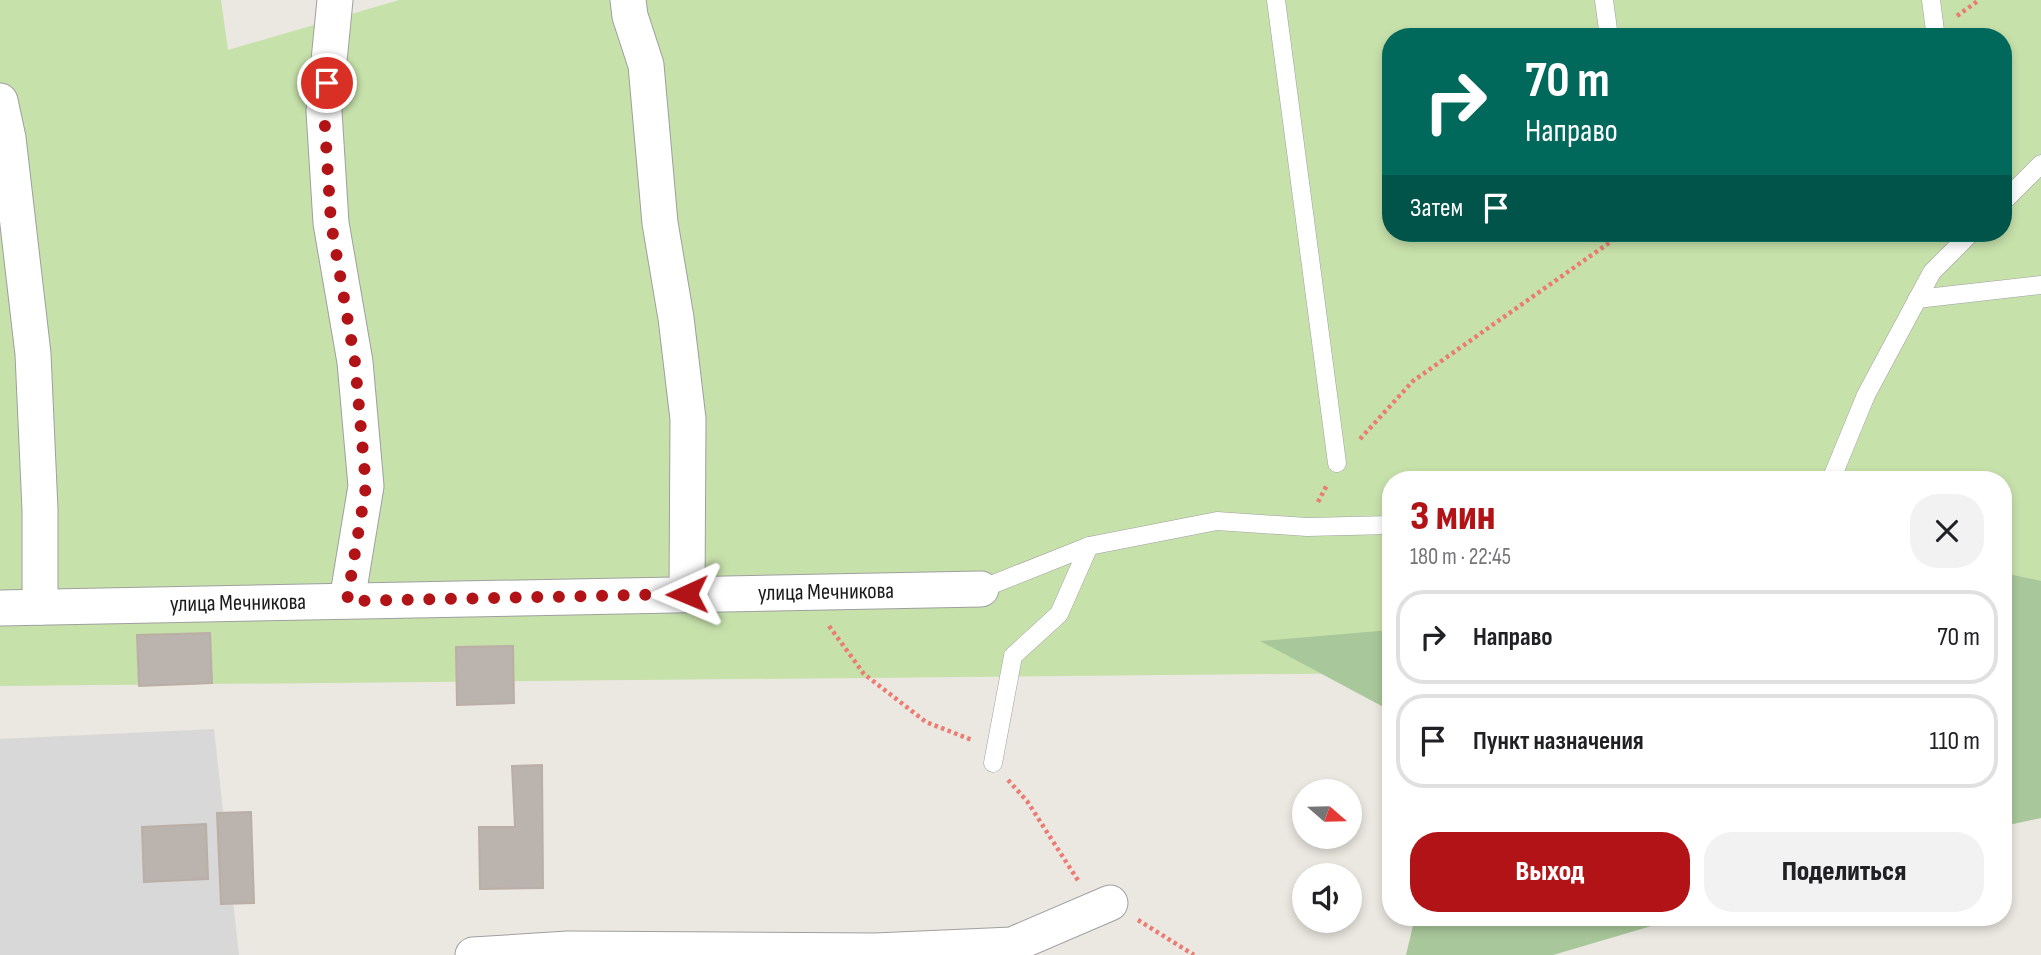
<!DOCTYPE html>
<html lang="ru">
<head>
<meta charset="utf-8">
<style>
  :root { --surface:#fff; --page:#f2f2f2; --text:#202124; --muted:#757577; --line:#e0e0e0; --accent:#b21317 }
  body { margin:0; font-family:"Sofia Sans Condensed",sans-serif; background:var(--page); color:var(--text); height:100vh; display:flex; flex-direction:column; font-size:26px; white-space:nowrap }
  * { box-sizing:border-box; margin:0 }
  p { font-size:23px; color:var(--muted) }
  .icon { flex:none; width:38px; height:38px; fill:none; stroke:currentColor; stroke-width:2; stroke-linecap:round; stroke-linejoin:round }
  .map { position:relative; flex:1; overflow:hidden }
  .drawer { position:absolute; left:1382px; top:471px; width:630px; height:455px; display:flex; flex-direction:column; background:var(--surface); border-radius:28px; box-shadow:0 4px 10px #0003 }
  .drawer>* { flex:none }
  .guide { position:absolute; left:1382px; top:28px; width:630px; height:214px; border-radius:28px; box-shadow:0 4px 10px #0003; background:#00695c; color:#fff; overflow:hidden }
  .needle { width:46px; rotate:110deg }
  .buttons { position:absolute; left:1292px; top:779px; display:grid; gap:14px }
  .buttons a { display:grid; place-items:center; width:70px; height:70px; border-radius:50%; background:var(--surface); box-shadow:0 4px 10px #0003; font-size:35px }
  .pin { position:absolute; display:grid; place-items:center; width:60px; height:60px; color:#fff; margin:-30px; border:4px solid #fff; border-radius:50%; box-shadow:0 2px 7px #0007 }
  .me { position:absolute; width:77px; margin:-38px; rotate:269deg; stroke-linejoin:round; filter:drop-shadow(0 0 5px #0008) }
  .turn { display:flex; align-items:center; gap:24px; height:147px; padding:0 28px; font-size:32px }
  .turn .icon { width:91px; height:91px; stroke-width:2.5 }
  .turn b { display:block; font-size:49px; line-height:60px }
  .then { display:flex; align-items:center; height:66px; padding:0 28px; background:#0003; gap:14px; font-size:26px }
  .round { display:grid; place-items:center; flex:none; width:74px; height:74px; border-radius:28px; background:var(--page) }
  .headline { display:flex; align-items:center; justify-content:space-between; height:119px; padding:0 28px }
  h1 { font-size:42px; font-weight:800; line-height:52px; color:var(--accent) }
  .action { display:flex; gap:14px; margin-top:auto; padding:14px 28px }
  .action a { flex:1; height:80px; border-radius:28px; background:var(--accent); color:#fff; font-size:28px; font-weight:800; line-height:80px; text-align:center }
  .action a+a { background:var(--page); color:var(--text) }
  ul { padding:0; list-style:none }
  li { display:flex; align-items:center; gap:21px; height:94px; margin:0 14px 10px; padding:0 14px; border:4px solid var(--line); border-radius:28px }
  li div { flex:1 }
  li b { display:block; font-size:26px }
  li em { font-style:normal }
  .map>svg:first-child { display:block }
  .residential { fill:#d9d8d8 }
  .grass { fill:#c7e1ab; fill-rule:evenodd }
  .forest { fill:#a8c79a }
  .building { fill:#bbb3ae; stroke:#bbaea5; stroke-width:2 }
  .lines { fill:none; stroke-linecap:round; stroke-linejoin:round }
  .lane-casing { stroke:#9f9f9f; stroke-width:19 }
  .street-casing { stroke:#9f9f9f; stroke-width:37 }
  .path { stroke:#eb7c72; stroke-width:4.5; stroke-dasharray:3.5 3.5; stroke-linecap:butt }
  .lane { stroke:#fff; stroke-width:18 }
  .street { stroke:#fff; stroke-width:35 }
  .route { stroke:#b21317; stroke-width:12; stroke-dasharray:0 21.6 }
  .labels { text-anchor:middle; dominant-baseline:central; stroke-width:5; stroke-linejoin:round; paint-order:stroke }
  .street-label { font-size:23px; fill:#1b1b1b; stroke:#fff }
</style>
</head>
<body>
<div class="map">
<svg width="2041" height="955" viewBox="0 0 2041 955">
  <rect width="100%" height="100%" fill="#ebe8e1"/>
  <!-- residential -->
  <polygon class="residential" points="214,729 239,955 0,955 0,739"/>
  <!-- grass -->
  <path class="grass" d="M0,0H221L228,50L399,0H2041V666L2004,667V480H1391V673L0,686ZM1391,37H2004V233H1391Z"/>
  <!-- forest -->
  <g class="forest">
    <polygon points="2004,573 2041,581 2041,818 2004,826"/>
    <polygon points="1391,630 1391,711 1260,641"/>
    <polygon points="1415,917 1682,917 1553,955 1406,955"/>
  </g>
  <!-- building -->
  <g class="building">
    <polygon points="210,633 212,683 139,686 137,635"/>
    <polygon points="513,646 514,703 457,705 456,647"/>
    <polygon points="542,765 543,888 480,889 479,827 515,827 512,766"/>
    <polygon points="251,812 254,903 221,904 217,813"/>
    <polygon points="206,824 208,879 144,882 142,827"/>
  </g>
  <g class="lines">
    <defs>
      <g id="lane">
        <polyline points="1276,0 1337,463"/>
        <polyline points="1604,0 1609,37"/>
        <polyline points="1931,0 1935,31"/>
        <polyline points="2004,201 2041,164"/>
        <polyline points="1917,299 2041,285"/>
        <polyline points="1831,480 1866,395 1932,272 1971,233"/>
        <polyline points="981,589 1089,546 1217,521 1307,527 1391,525"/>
        <polyline points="993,763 1013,656 1059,614 1089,546"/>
      </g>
      <g id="street">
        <polyline points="335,0 324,111 331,223 355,362 366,486 347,601"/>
        <polyline points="628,0 630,16 646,65 660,223 676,318 688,419 687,594"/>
        <polyline points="0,101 8,138 33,354 40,510 40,607"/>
        <polyline points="0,608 981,589"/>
        <polyline points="473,955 568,949 875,951 1012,945 1110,903"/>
      </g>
    </defs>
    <!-- lane casing -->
    <use href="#lane" class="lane-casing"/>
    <!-- street casing -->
    <use href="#street" class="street-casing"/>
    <!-- path -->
    <g class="path">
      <polyline points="1957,16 1979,0"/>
      <polyline points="1360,439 1413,381 1623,233"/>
      <polyline points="1318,502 1327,485"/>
      <polyline points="829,626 864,674 926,722 972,740"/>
      <polyline points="1008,780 1027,801 1079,882"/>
      <polyline points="1138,920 1194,955"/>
    </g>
    <!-- lane -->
    <use href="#lane" class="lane"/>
    <!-- street -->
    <use href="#street" class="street"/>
  </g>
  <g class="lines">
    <!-- route -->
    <polyline class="route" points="327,83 324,111 331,223 355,362 366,486 347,601 687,594"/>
  </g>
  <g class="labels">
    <!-- street labels -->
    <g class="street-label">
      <text transform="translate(826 592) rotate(-1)">улица Мечникова</text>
      <text transform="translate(238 603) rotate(-1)">улица Мечникова</text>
    </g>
  </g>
</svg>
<div class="buttons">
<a><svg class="needle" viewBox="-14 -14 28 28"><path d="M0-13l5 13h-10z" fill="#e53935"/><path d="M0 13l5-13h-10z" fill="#757577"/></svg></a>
<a><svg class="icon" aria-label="sound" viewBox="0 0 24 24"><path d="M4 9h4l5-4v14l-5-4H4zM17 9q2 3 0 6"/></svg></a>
</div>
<div class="pin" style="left:327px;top:83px;background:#d93025"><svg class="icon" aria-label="arrive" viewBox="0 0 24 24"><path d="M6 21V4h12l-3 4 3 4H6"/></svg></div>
<svg class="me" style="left:687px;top:594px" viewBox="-20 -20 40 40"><path d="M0-17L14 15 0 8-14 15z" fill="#b21317" stroke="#fff" stroke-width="4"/></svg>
<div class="guide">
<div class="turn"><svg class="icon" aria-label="right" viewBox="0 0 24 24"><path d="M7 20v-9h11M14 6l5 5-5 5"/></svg><div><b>70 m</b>Направо</div></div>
<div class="then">Затем<svg class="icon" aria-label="arrive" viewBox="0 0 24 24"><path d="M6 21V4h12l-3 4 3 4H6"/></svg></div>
</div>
<section class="drawer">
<div class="headline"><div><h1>3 мин</h1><p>180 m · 22:45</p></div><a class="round"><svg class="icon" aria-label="close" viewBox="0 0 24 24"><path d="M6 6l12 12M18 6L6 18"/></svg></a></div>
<ul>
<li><svg class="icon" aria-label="right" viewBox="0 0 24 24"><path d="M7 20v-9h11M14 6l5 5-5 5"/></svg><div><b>Направо</b></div><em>70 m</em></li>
<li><svg class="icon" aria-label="arrive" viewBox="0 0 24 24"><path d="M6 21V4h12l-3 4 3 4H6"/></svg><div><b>Пункт назначения</b></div><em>110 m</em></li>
</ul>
<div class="action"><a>Выход</a><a>Поделиться</a></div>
</section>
</div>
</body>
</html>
